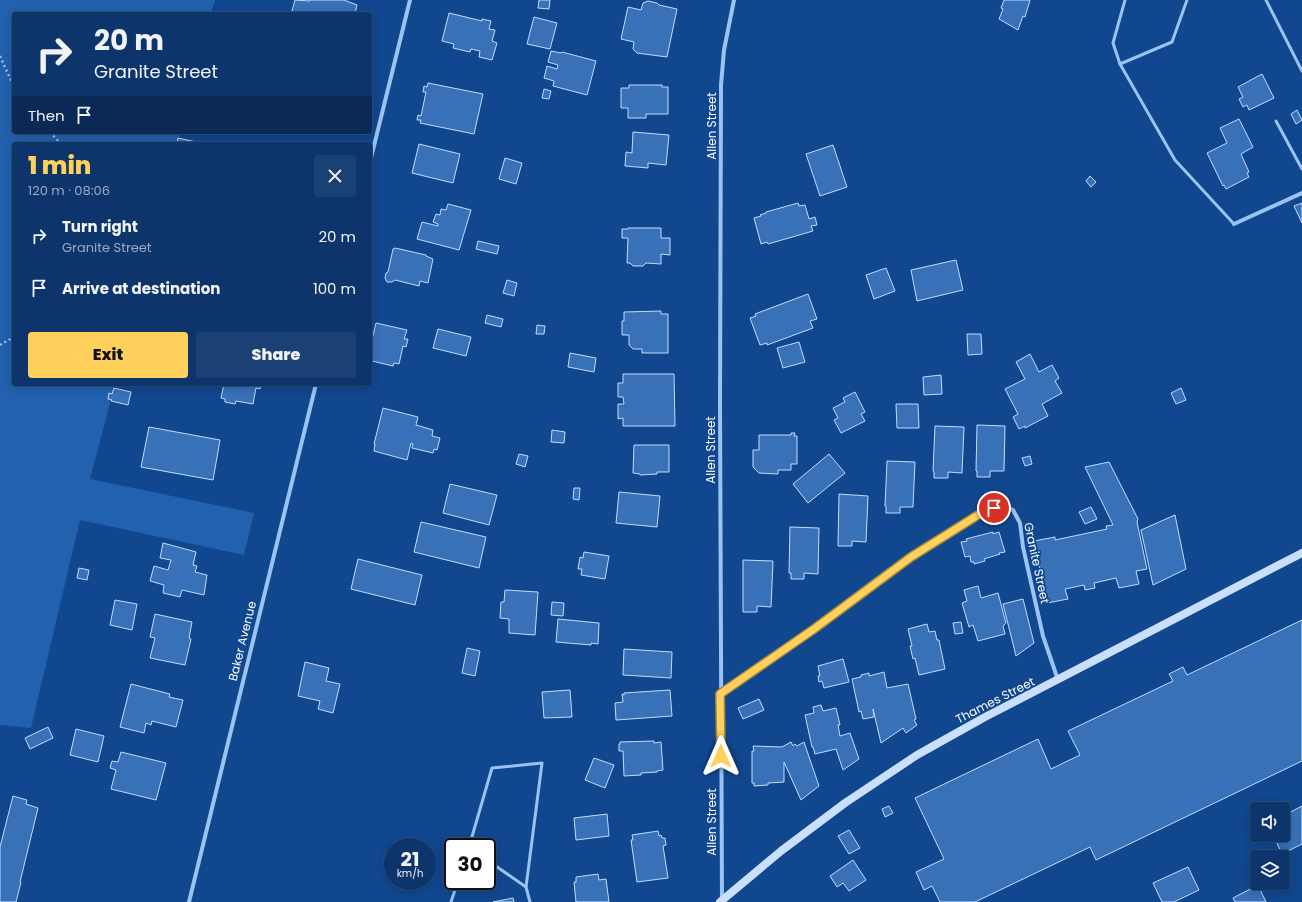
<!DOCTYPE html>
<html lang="en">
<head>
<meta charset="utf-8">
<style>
  :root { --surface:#0d356b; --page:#1b4073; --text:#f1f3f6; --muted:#9aabc1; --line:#2d507e; --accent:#ffd15c }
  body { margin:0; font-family:Poppins,sans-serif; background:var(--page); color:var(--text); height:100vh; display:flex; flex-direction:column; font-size:15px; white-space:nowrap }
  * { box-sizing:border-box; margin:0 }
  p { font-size:13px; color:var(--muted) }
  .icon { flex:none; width:22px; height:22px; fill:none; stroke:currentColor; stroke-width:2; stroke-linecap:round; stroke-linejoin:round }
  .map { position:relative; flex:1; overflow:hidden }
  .panel { position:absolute; left:12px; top:142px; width:360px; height:244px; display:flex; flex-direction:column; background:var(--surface); border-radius:4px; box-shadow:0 2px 10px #0003,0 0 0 1px var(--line) }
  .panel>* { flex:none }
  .top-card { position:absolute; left:12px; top:12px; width:360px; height:122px; border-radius:4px; box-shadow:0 2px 10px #0003,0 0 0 1px var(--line); background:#0d356b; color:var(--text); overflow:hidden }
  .tools { position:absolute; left:1250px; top:802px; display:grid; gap:8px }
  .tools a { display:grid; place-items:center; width:40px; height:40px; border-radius:4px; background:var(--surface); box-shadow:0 2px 10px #0003,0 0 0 1px var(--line); font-size:20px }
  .speed { position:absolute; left:384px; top:838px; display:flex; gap:8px; font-size:20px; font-weight:700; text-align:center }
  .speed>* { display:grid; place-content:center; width:52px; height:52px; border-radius:50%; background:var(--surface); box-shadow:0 2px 10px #0003,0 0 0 1px var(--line); line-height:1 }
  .speed small { font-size:10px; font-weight:400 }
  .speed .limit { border:2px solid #111; border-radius:6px; background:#fff; color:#111 }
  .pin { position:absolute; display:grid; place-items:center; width:34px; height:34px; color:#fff; margin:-17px; border:2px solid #fff; border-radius:50%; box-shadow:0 1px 4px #0007 }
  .me { position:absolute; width:44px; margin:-22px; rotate:0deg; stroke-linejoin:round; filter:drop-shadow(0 0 3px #0008) }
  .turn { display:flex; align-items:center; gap:14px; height:84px; padding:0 16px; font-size:18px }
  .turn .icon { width:52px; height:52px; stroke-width:2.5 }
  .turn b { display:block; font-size:28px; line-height:34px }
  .then { display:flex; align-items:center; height:38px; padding:0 16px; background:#0003; gap:8px; font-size:15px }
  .round { display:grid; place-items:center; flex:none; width:42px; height:42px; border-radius:4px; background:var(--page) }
  .headline { display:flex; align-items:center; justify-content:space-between; height:68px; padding:0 16px }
  h1 { font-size:24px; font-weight:800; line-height:30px; color:var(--accent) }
  .button { display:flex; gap:8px; margin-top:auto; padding:8px 16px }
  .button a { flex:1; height:46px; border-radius:4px; background:var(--accent); color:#111; font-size:16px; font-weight:800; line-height:46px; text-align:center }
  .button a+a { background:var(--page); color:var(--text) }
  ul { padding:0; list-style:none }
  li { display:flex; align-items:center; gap:12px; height:52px; padding:0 16px }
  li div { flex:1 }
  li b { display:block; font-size:15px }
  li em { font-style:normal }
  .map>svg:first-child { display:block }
  .green { fill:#2261ae }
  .building { fill:#3971b9; stroke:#c2dcfd }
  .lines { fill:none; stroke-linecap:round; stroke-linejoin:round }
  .path { stroke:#9ac2f2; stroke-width:2.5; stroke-dasharray:2 3; stroke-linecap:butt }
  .lane { stroke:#9ac2f2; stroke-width:3 }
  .street { stroke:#9ac2f2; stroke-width:4 }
  .secondary { stroke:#c9dffc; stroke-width:8 }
  .route-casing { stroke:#a6883c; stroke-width:10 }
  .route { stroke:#ffd15c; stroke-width:7 }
  .labels { text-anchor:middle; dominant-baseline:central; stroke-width:3.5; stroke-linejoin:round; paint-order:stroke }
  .street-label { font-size:12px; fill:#fff; stroke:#11478f }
</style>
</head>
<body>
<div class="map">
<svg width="1302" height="902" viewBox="0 0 1302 902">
  <rect width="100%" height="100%" fill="#11478f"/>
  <!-- green -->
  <polygon class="green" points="0,0 215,0 211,14 14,14 14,132 180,132 177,144 14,144 14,384 115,384 90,479 254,513 244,555 80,520 31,728 0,725"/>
  <!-- building -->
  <g class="building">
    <polygon points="295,0 310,1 310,0 344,0 357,5 355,14 291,14"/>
    <polygon points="539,0 550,0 549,9 538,8"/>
    <polygon points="1004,0 1030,0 1025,17 1023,16 1018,30 999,19 1003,9 1001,8"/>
    <polygon points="648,1 657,3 659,5 677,9 667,57 637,53 633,49 634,42 621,39 628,7 641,10 643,3"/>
    <polygon points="449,13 482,21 482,19 491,21 489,29 495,30 492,41 497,43 492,60 479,57 480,51 471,49 470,52 453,48 454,44 442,41"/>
    <polygon points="534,17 557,23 550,49 527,44"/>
    <polygon points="551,51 561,53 562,52 596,61 587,95 553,86 554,81 544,78 547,66 557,69 558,65 548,62"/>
    <polygon points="1262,74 1274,98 1249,110 1247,105 1243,107 1239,99 1243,97 1238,87"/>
    <polygon points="428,83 483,94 474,134 420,123 421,120 417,120 418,115 421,116 426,92 423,92 424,86 427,87"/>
    <polygon points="629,85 662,85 662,87 668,87 668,114 646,114 646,118 628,118 628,108 621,108 621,88 629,88"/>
    <polygon points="544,89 551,91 549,99 542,98"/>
    <polygon points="1297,110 1302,120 1296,124 1291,114"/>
    <polygon points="1239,119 1253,147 1241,154 1249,172 1247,173 1249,177 1226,189 1224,185 1223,186 1207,153 1227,143 1220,128"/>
    <polygon points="633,132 669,135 666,165 648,163 648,168 625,166 626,152 632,153"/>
    <polygon points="178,138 201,143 200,144 177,144"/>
    <polygon points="419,144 460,154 453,183 412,173"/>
    <polygon points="833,145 847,187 820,196 806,154"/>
    <polygon points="505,158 522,163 516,184 499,179"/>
    <polygon points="1090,176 1096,182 1091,187 1086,181"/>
    <polygon points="798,203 799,206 805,205 809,219 815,217 817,225 811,226 813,231 768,244 767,242 761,244 754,218 761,216 760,215 766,213 766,212"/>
    <polygon points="1302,203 1302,223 1294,206"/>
    <polygon points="448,204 471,210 459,250 417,239 422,222 438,226 438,224 433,222 436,214 440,215 441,209 446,210"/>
    <polygon points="628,228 661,228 661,238 670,238 670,255 661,254 661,264 646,263 643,266 633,266 630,263 627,263 628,238 622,238 622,229 628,229"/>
    <polygon points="478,241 499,246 497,254 476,249"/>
    <polygon points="395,248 426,255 426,256 433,259 428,283 420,281 419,286 395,280 392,282 387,282 385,278 386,273 388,272 393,249"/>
    <polygon points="956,260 963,290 917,301 911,270"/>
    <polygon points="886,268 895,291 874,299 866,275"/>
    <polygon points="507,280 517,283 514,296 503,293"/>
    <polygon points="808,294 817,319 810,321 813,328 767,345 767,343 760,345 750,318 756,316 755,314"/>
    <polygon points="661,311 661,314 668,314 668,353 642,353 642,349 633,349 629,345 629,335 622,335 622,321 624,321 624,312"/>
    <polygon points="487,315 503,319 501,327 485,323"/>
    <polygon points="376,323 407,330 404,339 408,339 406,347 403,346 399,364 394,363 393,366 372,361 373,357 370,356 370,348"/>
    <polygon points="537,325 545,326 544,334 536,334"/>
    <polygon points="438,329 471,337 466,356 433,348"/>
    <polygon points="967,334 981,334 982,354 968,355"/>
    <polygon points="799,342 805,362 783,368 777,348"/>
    <polygon points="570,353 596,358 594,372 568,367"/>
    <polygon points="1030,354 1039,372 1052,365 1059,378 1055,381 1062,393 1042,404 1048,416 1025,428 1025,426 1019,429 1013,417 1018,414 1005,389 1025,379 1016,362"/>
    <polygon points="623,374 674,374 675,426 623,426 623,418 618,419 618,404 624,404 623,397 618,397 618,383 623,383"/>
    <polygon points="941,375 942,394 924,395 923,377"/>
    <polygon points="224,384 261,384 260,389 256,388 253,404 236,401 235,404 225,402 225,399 221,398"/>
    <polygon points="114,388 131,392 128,405 111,401 112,400 108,399 109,393 112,394"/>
    <polygon points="1181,388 1186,400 1176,404 1171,393"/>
    <polygon points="855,392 865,412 861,414 865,421 841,433 834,420 838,418 833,408 845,402 843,398"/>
    <polygon points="896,404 918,404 919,428 897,428"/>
    <polygon points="383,408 418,417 416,425 433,430 432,436 440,438 437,450 434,449 433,453 412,448 413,444 411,443 407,460 374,451 375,444 374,444"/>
    <polygon points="977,425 1005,426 1004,471 990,471 990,477 977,477 977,471 976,471"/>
    <polygon points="935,426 964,427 962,473 948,472 948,478 934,478 934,472 933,471"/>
    <polygon points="149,427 220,440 213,480 141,467"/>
    <polygon points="552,430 565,432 564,443 551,442"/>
    <polygon points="791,433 795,433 794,436 797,436 797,464 791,464 791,470 778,470 778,474 759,473 753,467 753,450 759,450 759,435 791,435"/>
    <polygon points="634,445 669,445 669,472 657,472 657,474 640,475 640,474 633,473"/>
    <polygon points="519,454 528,456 525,467 516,464"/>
    <polygon points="829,454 845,473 808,503 793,484"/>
    <polygon points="1030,456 1032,464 1025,466 1022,458"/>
    <polygon points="887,461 915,462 913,507 900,507 900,513 886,513 886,506 885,506"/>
    <polygon points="1109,462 1138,519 1137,522 1147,569 1136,571 1139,584 1119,588 1116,578 1094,583 1095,588 1085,590 1084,585 1065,589 1068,599 1047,603 1034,541 1055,537 1055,540 1107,529 1106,526 1113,525 1085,467"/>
    <polygon points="450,484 497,495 489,525 443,513"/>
    <polygon points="574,488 580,488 579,500 573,499"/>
    <polygon points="619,492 660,496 657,527 616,523"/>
    <polygon points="839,494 868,496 866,542 852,541 852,546 838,546"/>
    <polygon points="1091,507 1097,519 1085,524 1079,512"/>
    <polygon points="1175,515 1186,569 1153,585 1141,530"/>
    <polygon points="421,522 486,537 479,568 414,552"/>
    <polygon points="790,527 819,528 818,574 804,573 804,579 791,579 791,573 789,573"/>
    <polygon points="993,532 993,534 999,532 1005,552 999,553 1000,554 984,559 985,561 974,564 974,562 971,562 970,556 965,557 961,542 967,541 966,539"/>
    <polygon points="163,543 196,552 193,565 197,566 195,572 207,575 204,595 182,590 180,597 163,593 164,585 150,581 154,566 168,570 171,560 160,558"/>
    <polygon points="584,552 609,556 605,579 581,575 582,569 578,569 580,557 583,558"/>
    <polygon points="358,559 422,575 415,605 351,589"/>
    <polygon points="743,560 773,561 771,607 757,606 757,612 743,612"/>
    <polygon points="79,568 89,570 87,580 77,578"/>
    <polygon points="978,586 981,598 998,593 1006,623 1003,626 1005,634 978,641 973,625 969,627 962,603 967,601 964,590"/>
    <polygon points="505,590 538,592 535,635 509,633 509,619 500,618 501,602 504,602"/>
    <polygon points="1023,599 1034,643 1016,656 1003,604"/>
    <polygon points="115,600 137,604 132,630 110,625"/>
    <polygon points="552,602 564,603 563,616 551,615"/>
    <polygon points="155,614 192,622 189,638 191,639 185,665 150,658 155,638 150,637"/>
    <polygon points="558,619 599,623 598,644 591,643 591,645 556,642"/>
    <polygon points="1302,620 1302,761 1096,860 1090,847 975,902 940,902 932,886 924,890 916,872 944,859 915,798 1038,739 1051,769 1080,755 1068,731 1173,681 1169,674 1183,667 1187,675"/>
    <polygon points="961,622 963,633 955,634 953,623"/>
    <polygon points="927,624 929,632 935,631 937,640 939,640 945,669 919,675 915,658 913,659 910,646 912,646 908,629"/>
    <polygon points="467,648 480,651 475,676 462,673"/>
    <polygon points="624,649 672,652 671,678 623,675"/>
    <polygon points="843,659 849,682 824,688 822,681 819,682 818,676 820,676 818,666"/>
    <polygon points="305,662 329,668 326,681 340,684 333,713 318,709 320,701 298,696"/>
    <polygon points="884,672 887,688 908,684 916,719 914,720 917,725 906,733 903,728 881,743 873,709 874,717 863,719 861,711 859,712 852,679 861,677 861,675 869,673 869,676"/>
    <polygon points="131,684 170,694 169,697 183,700 176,727 152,721 151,725 146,723 144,733 120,727"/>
    <polygon points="570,690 572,717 544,718 542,692"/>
    <polygon points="670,690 672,716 616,720 615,703 623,702 622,694 624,695 624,693"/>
    <polygon points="759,699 764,710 743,719 738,708"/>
    <polygon points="821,705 823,711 836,708 840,725 838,725 840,736 850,733 859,759 843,770 836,749 815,754 813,747 812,747 805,715 814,713 813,707"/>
    <polygon points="48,727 53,738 30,749 25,738"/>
    <polygon points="76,729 104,736 98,762 70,755"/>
    <polygon points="654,741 654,743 661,742 663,770 657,771 657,772 641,773 641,775 624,776 623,751 619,751 619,744 620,744 620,742"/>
    <polygon points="791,742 793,746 795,744 797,746 804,742 819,786 801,800 784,762 784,782 768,783 768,785 754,786 754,783 752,783 752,751 754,751 753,746 782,747"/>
    <polygon points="121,752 166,763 156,800 111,789 116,770 110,768 112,761 118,762"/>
    <polygon points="594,758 614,765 605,788 585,780"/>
    <polygon points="13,796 27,800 26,804 38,808 20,882 21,882 16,902 0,902 0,847"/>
    <polygon points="889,806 893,813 885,817 882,809"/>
    <polygon points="1302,806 1302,844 1282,854 1273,835 1283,835 1283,816"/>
    <polygon points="607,814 609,836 576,840 574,818"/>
    <polygon points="849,830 860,848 849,854 838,836"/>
    <polygon points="658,831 659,836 661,835 662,838 665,838 666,845 663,846 668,878 637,882 631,840 633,840 632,835"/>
    <polygon points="853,860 866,880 849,891 843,883 837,887 830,876"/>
    <polygon points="1188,867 1199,890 1174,902 1162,902 1153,883"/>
    <polygon points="598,874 599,880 606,879 609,902 576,902 574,882 576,882 576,877"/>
    <polygon points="1258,885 1266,902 1235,902 1233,898"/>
    <polygon points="513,898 514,902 493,902"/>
  </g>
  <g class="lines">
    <!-- path -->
    <g class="path">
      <polyline points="0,56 14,87"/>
      <polyline points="50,132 61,144"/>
      <polyline points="0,345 14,337"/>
    </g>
    <!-- lane -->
    <g class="lane">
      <polyline points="1125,0 1113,43 1120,64 1175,160 1234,224"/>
      <polyline points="1266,0 1302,71"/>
      <polyline points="1120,64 1172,42 1187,0"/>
      <polyline points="1276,121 1302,169"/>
      <polyline points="469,847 492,768 542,763 526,887 530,902"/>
      <polyline points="487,860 526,887"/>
      <polyline points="451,902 458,881"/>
    </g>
    <!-- street -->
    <g class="street">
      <polyline points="370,162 410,0"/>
      <polyline points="1234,224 1302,193"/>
      <polyline points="720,693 814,629 911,557 986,510 1002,506 1013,510 1020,523 1023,547 1043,636 1058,680"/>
      <polyline points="722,900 720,404 721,85 724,50 734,0"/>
      <polyline points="189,902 316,384"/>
    </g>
    <!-- secondary -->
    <polyline class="secondary" points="720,902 781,851 845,803 917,755 985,717 1302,553"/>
  </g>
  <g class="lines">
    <defs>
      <polyline id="route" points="721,756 720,694 814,629 911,557 986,510 994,508"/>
    </defs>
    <!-- route casing -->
    <use href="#route" class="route-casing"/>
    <!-- route -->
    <use href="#route" class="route"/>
  </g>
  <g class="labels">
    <!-- street labels -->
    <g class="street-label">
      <text transform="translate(711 126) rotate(-90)">Allen Street</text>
      <text transform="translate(710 450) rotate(-90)">Allen Street</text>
      <text transform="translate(1037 563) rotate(78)">Granite Street</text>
      <text transform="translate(242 641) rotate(-76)">Baker Avenue</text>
      <text transform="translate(995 700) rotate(-27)">Thames Street</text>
      <text transform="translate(711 822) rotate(-90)">Allen Street</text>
    </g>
  </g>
</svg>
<div class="tools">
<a><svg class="icon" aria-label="sound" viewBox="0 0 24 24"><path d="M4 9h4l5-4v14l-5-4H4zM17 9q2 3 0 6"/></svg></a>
<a><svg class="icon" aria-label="layers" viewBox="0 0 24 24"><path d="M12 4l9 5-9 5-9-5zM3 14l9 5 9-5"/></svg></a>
</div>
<div class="speed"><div>21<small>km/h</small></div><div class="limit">30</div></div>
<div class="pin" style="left:994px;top:508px;background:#d93025"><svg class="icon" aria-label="arrive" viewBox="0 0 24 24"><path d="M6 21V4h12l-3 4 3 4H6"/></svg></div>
<svg class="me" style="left:721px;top:756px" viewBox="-20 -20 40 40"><path d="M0-17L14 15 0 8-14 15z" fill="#ffd15c" stroke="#fff" stroke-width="4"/></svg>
<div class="top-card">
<div class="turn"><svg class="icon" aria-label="right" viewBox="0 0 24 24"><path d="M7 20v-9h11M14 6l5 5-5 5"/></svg><div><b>20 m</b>Granite Street</div></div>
<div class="then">Then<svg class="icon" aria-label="arrive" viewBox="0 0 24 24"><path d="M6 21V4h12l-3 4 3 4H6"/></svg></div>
</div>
<section class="panel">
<div class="headline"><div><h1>1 min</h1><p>120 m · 08:06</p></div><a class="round"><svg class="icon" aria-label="close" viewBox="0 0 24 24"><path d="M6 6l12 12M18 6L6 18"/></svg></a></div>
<ul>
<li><svg class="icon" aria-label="right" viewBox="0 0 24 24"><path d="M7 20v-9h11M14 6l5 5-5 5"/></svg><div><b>Turn right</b><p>Granite Street</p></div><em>20 m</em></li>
<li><svg class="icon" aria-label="arrive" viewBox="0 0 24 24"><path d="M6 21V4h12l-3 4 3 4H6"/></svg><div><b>Arrive at destination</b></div><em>100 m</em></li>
</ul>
<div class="button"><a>Exit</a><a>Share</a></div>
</section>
</div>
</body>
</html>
